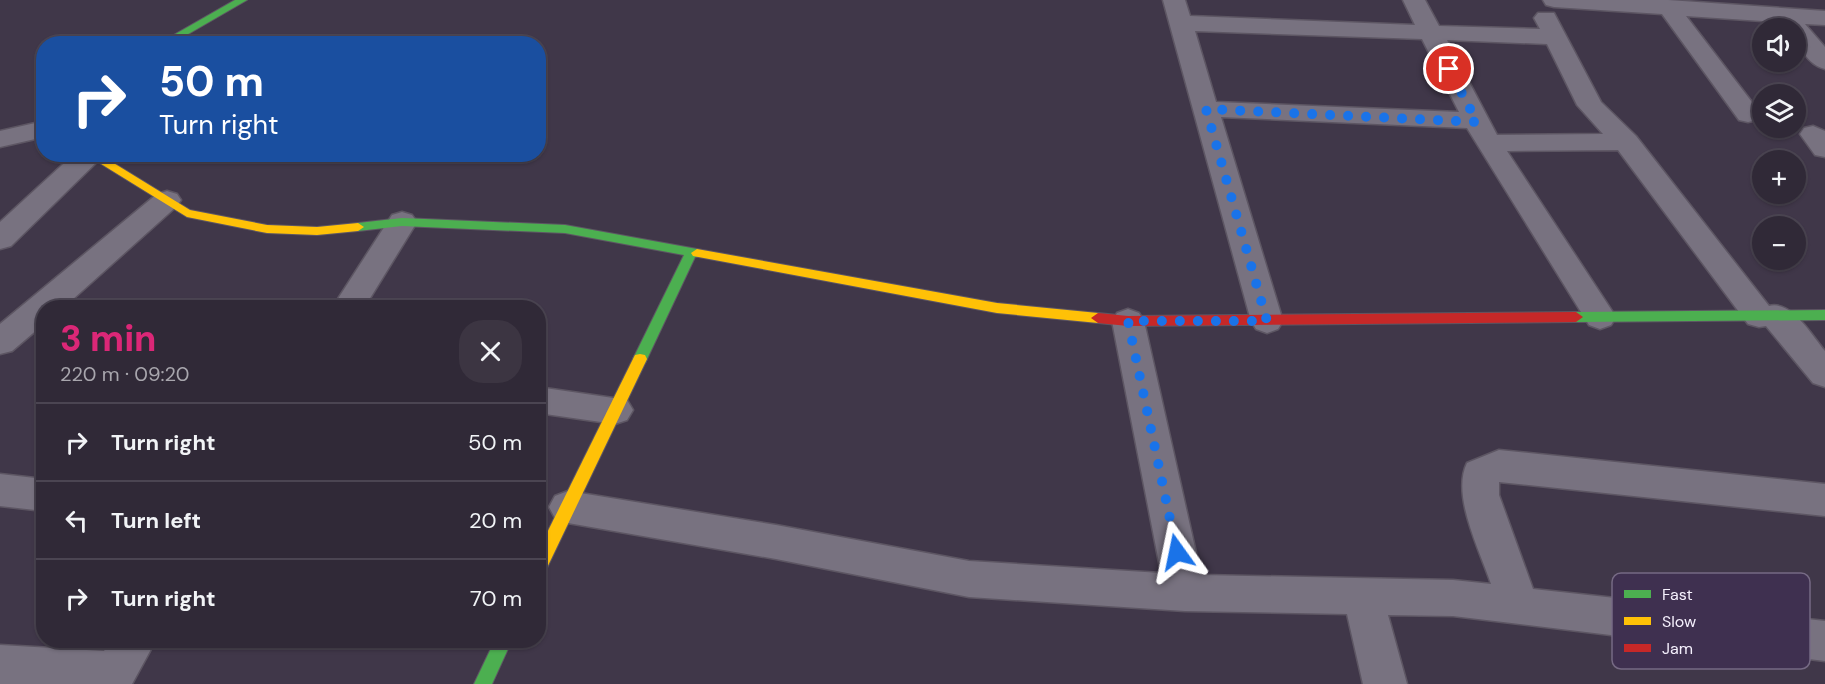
<!DOCTYPE html>
<html lang="en">
<head>
<meta charset="utf-8">
<style>
  :root { --surface:#302937; --page:#3c3542; --text:#f1f3f6; --muted:#a8a6ad; --line:#4b4552; --accent:#db2777 }
  body { margin:0; font-family:"DM Sans",sans-serif; background:var(--page); color:var(--text); height:100vh; display:flex; flex-direction:column; font-size:22px; white-space:nowrap }
  * { box-sizing:border-box; margin:0 }
  p { font-size:20px; color:var(--muted) }
  .icon { flex:none; width:33px; height:33px; fill:none; stroke:currentColor; stroke-width:2; stroke-linecap:round; stroke-linejoin:round }
  .map { position:relative; flex:1; overflow:hidden }
  .panel { position:absolute; left:36px; top:300px; width:510px; height:348px; display:flex; flex-direction:column; background:var(--surface); border-radius:24px; box-shadow:0 2px 4px #0004,0 0 0 2px var(--line) }
  .panel>* { flex:none }
  .hud { position:absolute; left:36px; top:36px; width:510px; height:126px; border-radius:24px; box-shadow:0 2px 4px #0004,0 0 0 2px var(--line); background:#1a4fa0; color:#fff; overflow:hidden }
  .fabs { position:absolute; left:1752px; top:18px; display:grid; gap:12px }
  .fabs a { display:grid; place-items:center; width:54px; height:54px; border-radius:50%; background:var(--surface); box-shadow:0 2px 4px #0004,0 0 0 2px var(--line); font-size:30px }
  .pin { position:absolute; display:grid; place-items:center; width:51px; height:51px; color:#fff; margin:-26px; border:3px solid #fff; border-radius:50%; box-shadow:0 2px 6px #0007 }
  .me { position:absolute; width:66px; margin:-33px; rotate:348deg; stroke-linejoin:round; filter:drop-shadow(0 0 4px #0008) }
  .turn { display:flex; align-items:center; gap:21px; height:126px; padding:0 24px; font-size:27px }
  .turn .icon { width:78px; height:78px; stroke-width:2.5 }
  .turn b { display:block; font-size:42px; line-height:51px }
  .round { display:grid; place-items:center; flex:none; width:63px; height:63px; border-radius:24px; background:var(--page) }
  .overview { display:flex; align-items:center; justify-content:space-between; height:102px; padding:0 24px }
  h1 { font-size:36px; font-weight:800; line-height:45px; color:var(--accent) }
  ul { padding:0; list-style:none }
  li { display:flex; align-items:center; gap:18px; height:78px; padding:0 24px; border-top:2px solid var(--line) }
  li div { flex:1 }
  li b { display:block; font-size:22px }
  li em { font-style:normal }
  .map>svg:first-child { display:block }
  .lines { fill:none; stroke-linecap:round; stroke-linejoin:round }
  .street-casing { stroke:#5d5663; stroke-width:3 }
  .fast-casing { stroke:#5d5663; stroke-width:2 }
  .slow-casing { stroke:#5d5663; stroke-width:2 }
  .jam-casing { stroke:#5d5663; stroke-width:2 }
  .street { fill:#787280; fill-rule:evenodd }
  .fast { fill:#4caf50; fill-rule:evenodd }
  .slow { fill:#ffc107; fill-rule:evenodd }
  .jam { fill:#c62828; fill-rule:evenodd }
  .route { stroke:#1a73e8; stroke-width:10; stroke-dasharray:0 18 }
  .key { fill:#3f3050; stroke:#766a84; stroke-width:1.5 }
  .key-label { font-size:16px; fill:#f5f0fd }
</style>
</head>
<body>
<div class="map">
<svg width="1825" height="684" viewBox="0 0 1825 684">
  <rect width="100%" height="100%" fill="#403749"/>
  <g class="lines">
    <defs>
      <g id="street">
        <path d="M1163,0H1185L1190,16L1415,25L1403,0H1425L1439,26L1540,29L1534,18L1538,13H1554L1601,102L1636,136L1769,306C1792,300 1812,336 1825,351V387L1813,383L1766,326L1759,327L1748,324L1618,150L1507,151L1616,317L1611,325L1600,329L1589,325L1467,128L1221,117L1283,321L1278,329L1267,333L1256,329L1251,321ZM1195,31L1422,39L1459,112L1216,102ZM1447,40L1547,44L1577,105L1603,134L1497,135Z"/>
        <path d="M1543,0H1668L1825,11V25L1805,24L1825,47V69C1808,65 1796,45 1796,28H1784L1778,22L1686,16L1761,114L1757,120L1748,122L1739,120L1662,14L1554,7L1546,5Z"/>
        <polygon points="44,121 44,137 0,147 0,131"/>
        <polygon points="1813,126 1825,131 1825,157 1815,155 1800,134 1804,128"/>
        <polygon points="74,154 104,155 11,246 0,249 0,222"/>
        <polygon points="167,191 177,194 181,200 177,206 63,308 44,308 44,328 39,328 12,351 0,354 0,324 157,194"/>
        <polygon points="402,212 412,215 417,222 364,308 332,308 392,215"/>
        <path d="M1128,309L1139,313L1144,321L1201,575L1453,580L1491,584C1480,551 1451,495 1467,463L1499,450L1825,484V516L1499,482V495L1533,589L1825,621V661L1453,616L1388,615L1407,684H1363L1347,614L1185,611L969,597L776,559L568,523L555,518L549,507L555,496L568,491L776,525L969,561L1161,573L1112,321L1117,313Z"/>
        <polygon points="538,387 627,400 633,410 627,420 615,424 538,413"/>
        <polygon points="0,474 44,479 44,511 0,506"/>
        <polygon points="111,640 156,640 132,684 0,684 0,645 104,651"/>
      </g>
      <g id="fast">
        <polygon points="235,0 247,0 171,44 158,44"/>
        <polygon points="402,218 565,225 697,249 703,253 701,256 695,257 647,359 645,363 635,363 633,359 684,255 565,233 402,226 358,231 352,227 358,223"/>
        <polygon points="1825,310 1825,320 1576,322 1569,317 1576,312"/>
        <polygon points="495,640 512,640 492,684 474,684"/>
      </g>
      <g id="slow">
        <polygon points="85,154 99,154 190,210 267,225 317,227 358,223 364,227 358,231 317,235 267,233 187,217"/>
        <polygon points="697,249 997,303 1098,313 1105,318 1098,323 997,313 693,256 691,253"/>
        <polygon points="640,354 645,355 647,359 544,574 538,576 538,551 633,359 635,355"/>
      </g>
      <polygon id="jam" points="1576,312 1583,317 1576,322 1128,326 1098,323 1091,318 1098,313 1128,316"/>
    </defs>
    <!-- street casing -->
    <use href="#street" class="street-casing"/>
    <!-- fast casing -->
    <use href="#fast" class="fast-casing"/>
    <!-- slow casing -->
    <use href="#slow" class="slow-casing"/>
    <!-- jam casing -->
    <use href="#jam" class="jam-casing"/>
    <!-- street -->
    <use href="#street" class="street"/>
    <!-- fast -->
    <use href="#fast" class="fast"/>
    <!-- slow -->
    <use href="#slow" class="slow"/>
    <!-- jam -->
    <use href="#jam" class="jam"/>
  </g>
  <g class="lines">
    <!-- route -->
    <polyline class="route" points="1177,552 1128,321 1267,321 1206,109 1477,122 1449,69"/>
  </g>
  <!-- legend -->
  <rect x="1612" y="573" width="198" height="96" rx="9" class="key"/>
  <rect x="1624" y="590" width="27" height="8" fill="#4caf50"/>
  <rect x="1624" y="617" width="27" height="8" fill="#ffc107"/>
  <rect x="1624" y="644" width="27" height="8" fill="#c62828"/>
  <g class="key-label">
    <text x="1662" y="600">Fast</text>
    <text x="1662" y="627">Slow</text>
    <text x="1662" y="654">Jam</text>
  </g>
</svg>
<div class="fabs">
<a><svg class="icon" aria-label="sound" viewBox="0 0 24 24"><path d="M4 9h4l5-4v14l-5-4H4zM17 9q2 3 0 6"/></svg></a>
<a><svg class="icon" aria-label="layers" viewBox="0 0 24 24"><path d="M12 4l9 5-9 5-9-5zM3 14l9 5 9-5"/></svg></a>
<a>+</a>
<a>−</a>
</div>
<div class="pin" style="left:1449px;top:69px;background:#d93025"><svg class="icon" aria-label="arrive" viewBox="0 0 24 24"><path d="M6 21V4h12l-3 4 3 4H6"/></svg></div>
<svg class="me" style="left:1177px;top:552px" viewBox="-20 -20 40 40"><path d="M0-17L14 15 0 8-14 15z" fill="#1a73e8" stroke="#fff" stroke-width="4"/></svg>
<div class="hud">
<div class="turn"><svg class="icon" aria-label="right" viewBox="0 0 24 24"><path d="M7 20v-9h11M14 6l5 5-5 5"/></svg><div><b>50 m</b>Turn right</div></div>
</div>
<section class="panel">
<div class="overview"><div><h1>3 min</h1><p>220 m · 09:20</p></div><a class="round"><svg class="icon" aria-label="close" viewBox="0 0 24 24"><path d="M6 6l12 12M18 6L6 18"/></svg></a></div>
<ul>
<li><svg class="icon" aria-label="right" viewBox="0 0 24 24"><path d="M7 20v-9h11M14 6l5 5-5 5"/></svg><div><b>Turn right</b></div><em>50 m</em></li>
<li><svg class="icon" aria-label="left" viewBox="0 0 24 24"><path d="M17 20v-9H6M10 6l-5 5 5 5"/></svg><div><b>Turn left</b></div><em>20 m</em></li>
<li><svg class="icon" aria-label="right" viewBox="0 0 24 24"><path d="M7 20v-9h11M14 6l5 5-5 5"/></svg><div><b>Turn right</b></div><em>70 m</em></li>
</ul>
</section>
</div>
</body>
</html>
